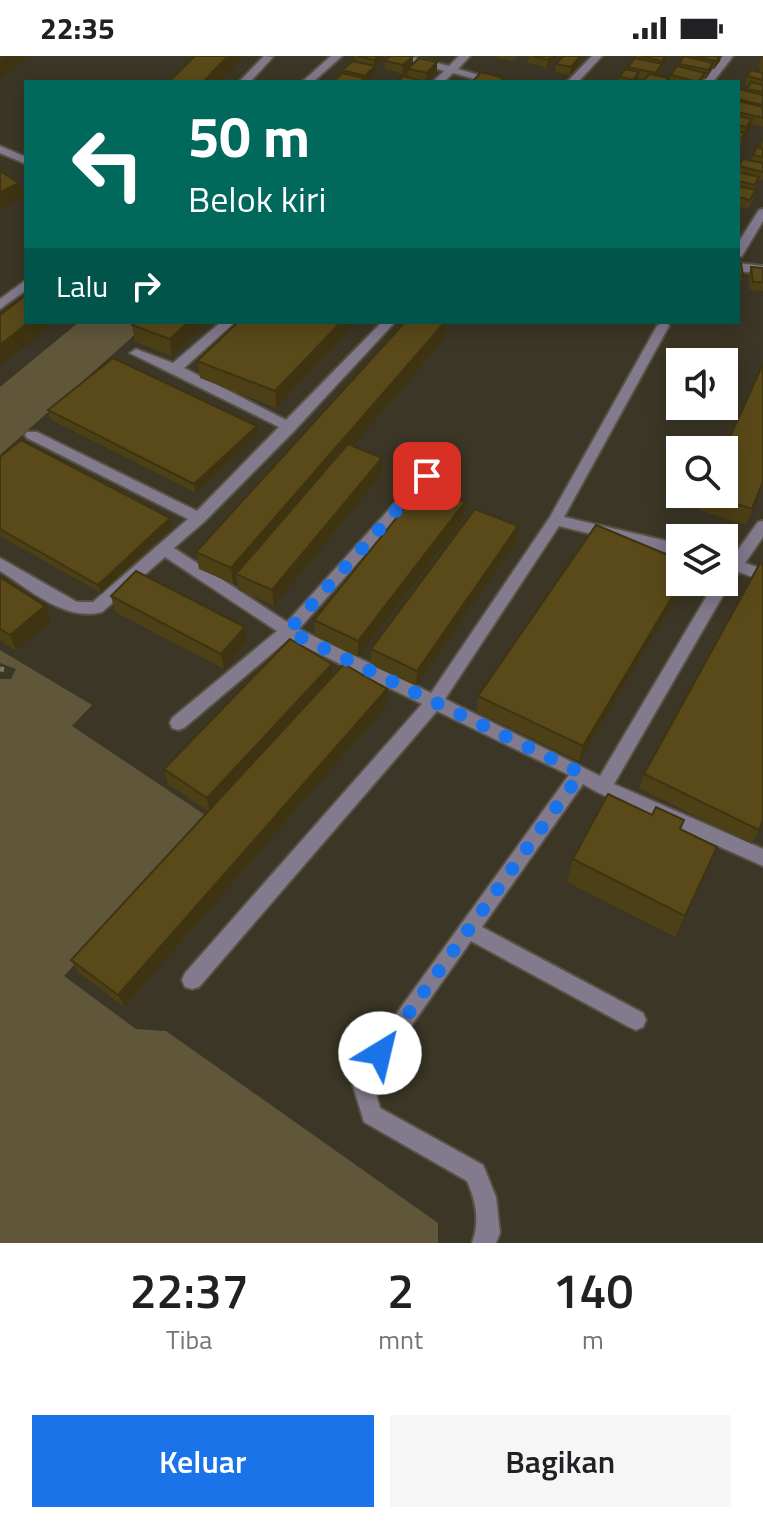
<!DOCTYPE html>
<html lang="id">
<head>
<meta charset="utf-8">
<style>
  :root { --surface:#fff; --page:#f6f6f6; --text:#202124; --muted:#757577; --accent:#1a73e8 }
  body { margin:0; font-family:"Titillium Web",sans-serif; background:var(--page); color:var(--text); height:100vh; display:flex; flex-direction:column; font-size:30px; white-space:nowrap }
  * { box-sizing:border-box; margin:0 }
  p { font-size:26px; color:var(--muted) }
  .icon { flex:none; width:44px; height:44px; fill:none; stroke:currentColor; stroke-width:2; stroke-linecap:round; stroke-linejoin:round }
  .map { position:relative; height:1187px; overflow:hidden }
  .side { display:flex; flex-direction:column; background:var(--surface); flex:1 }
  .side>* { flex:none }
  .hud { position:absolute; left:24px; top:24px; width:716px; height:244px; border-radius:0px; box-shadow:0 4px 20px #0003; background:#00695c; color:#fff; overflow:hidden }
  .tools { position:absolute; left:666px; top:292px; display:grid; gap:16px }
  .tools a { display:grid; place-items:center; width:72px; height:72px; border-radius:0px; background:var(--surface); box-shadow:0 4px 20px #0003; font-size:40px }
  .pin { position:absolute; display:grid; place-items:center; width:68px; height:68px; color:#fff; margin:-34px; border-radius:16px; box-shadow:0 4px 12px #0006 }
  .me { position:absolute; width:88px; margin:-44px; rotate:36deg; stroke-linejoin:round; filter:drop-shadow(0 0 6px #0008) }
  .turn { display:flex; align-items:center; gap:28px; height:168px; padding:0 32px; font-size:36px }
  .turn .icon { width:104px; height:104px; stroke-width:2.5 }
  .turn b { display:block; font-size:56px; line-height:68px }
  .then { display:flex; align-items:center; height:76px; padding:0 32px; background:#0003; gap:16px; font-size:30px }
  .eta { display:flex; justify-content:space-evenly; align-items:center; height:136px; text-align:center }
  .eta b { font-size:48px; font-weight:600; line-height:56px }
  .action { display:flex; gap:16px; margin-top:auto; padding:16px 32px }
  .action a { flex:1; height:92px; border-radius:0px; background:var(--accent); color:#fff; font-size:32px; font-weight:600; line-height:92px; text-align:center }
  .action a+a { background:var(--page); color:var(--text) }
  .status { display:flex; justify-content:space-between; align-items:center; height:56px; padding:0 40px; background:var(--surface); direction:ltr }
  .status svg { height:22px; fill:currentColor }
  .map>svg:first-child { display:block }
  .green { fill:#60573b }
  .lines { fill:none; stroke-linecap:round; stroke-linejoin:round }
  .minor-casing { stroke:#575242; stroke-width:4 }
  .path { stroke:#7c7869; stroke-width:5; stroke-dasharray:4 4; stroke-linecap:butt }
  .minor { fill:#827a8d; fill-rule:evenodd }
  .wall { fill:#4d4016 }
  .shaded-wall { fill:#3f3412 }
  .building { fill:#5a4a1a; stroke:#3f3412; stroke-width:2 }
  .route { stroke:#1a73e8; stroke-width:14; stroke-dasharray:0 25.2 }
</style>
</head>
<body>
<div class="status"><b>22:35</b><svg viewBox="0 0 49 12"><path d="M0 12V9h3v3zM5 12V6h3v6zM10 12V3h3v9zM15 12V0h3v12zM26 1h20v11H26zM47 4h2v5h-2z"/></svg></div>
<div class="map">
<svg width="763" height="1187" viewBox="0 0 763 1187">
  <rect width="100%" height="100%" fill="#3b3625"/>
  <!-- green -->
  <g class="green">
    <polygon points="79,266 149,266 0,399 0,331"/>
    <polygon points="0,594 92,649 72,670 208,761 64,920 136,973 166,975 438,1167 438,1187 0,1187 0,623 11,623 16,613 0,607"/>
  </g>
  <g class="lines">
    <defs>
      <g id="minor">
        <polygon points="264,0 273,1 250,26 239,26"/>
        <polygon points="331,0 342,0 313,26 302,26"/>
        <polygon points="393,0 409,0 449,10 459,0 470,0 458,13 503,26 486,26 453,17 444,26 433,26 444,15"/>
        <polygon points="592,0 602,0 578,26 567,26"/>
        <polygon points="723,0 733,0 713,26 703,26"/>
        <polygon points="0,90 26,101 26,108 0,97"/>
        <polygon points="763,153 763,165 742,200 738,201 738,187 759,154"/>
        <polygon points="738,207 763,210 763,218 738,215"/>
        <polygon points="26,224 26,234 0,253 0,243"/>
        <path d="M221,266H235L184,312L286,364L382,266H395L295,374L204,466L174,492L287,566L422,417H432L434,420L432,423L299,573L431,637L550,461L657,270L663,266L667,267L669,270L564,461L680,488V500L559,470L445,643L600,720L715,526H724V501L732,502L758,466L763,465V481L745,507L763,513V525L739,516L729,529L614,728L763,793V810L597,736L583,728L482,871L643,957L646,964L643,971L636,974L629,971L471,885L387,1004L374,1031L380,1052L483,1109L496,1141L500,1177L496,1187H472C480,1166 476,1145 467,1125L364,1066L353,1030L373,990L569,719L437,655L199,931L192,933L185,931L182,924L185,917L422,648L289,583L184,672L178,674L172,672L170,667L172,662L277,575L165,501L102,556C65,566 29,533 0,515V502L77,546H93L188,463L27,382L25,379L27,376H37L197,455L279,371L130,297L136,293L173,307Z"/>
      </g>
    </defs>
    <!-- minor casing -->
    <use href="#minor" class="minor-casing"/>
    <!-- path -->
    <polyline class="path" points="0,613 8,614"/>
    <!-- minor -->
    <use href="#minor" class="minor"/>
  </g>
  <!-- wall -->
  <g class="wall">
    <polygon points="355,0 386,0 375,11 375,18 368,26 335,26 335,24 343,17 342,14 355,5"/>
    <polygon points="497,0 517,0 512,5 497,2"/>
    <polygon points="529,0 556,0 556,2 547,12 528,7"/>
    <polygon points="559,0 581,0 579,9 570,19 555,16 556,8 562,1"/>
    <polygon points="636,0 669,0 667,0 666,5 657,20 668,22 667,26 643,26 645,23 638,22 636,26 619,26 620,21 627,14 628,11"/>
    <polygon points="687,0 721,0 720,5 714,13 712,13 706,23 704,22 702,26 669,26 671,19 678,11 679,8"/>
    <polygon points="763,0 763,71 751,68 745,79 743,85 740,91 738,90 738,33 746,35 749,30 745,29 747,20 759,16 761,11 759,10 761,2"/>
    <polygon points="385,5 413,8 437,6 437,14 426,26 408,21 408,13 403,18 385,13"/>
    <polygon points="763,84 763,124 758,124 754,134 756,134 753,143 748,153 738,150 739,110 751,105 753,99 760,92"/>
    <polygon points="738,207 743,220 740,228 738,228"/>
    <polygon points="751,211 763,212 763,235 750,234 748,220"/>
    <polygon points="135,266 209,266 172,300 135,286 132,269"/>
    <polygon points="238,266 357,266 276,352 200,322 197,305"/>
    <polygon points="446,281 352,390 382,418 274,550 239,534 237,524 233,528 199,513 196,496"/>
    <polygon points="48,354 258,379 196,437 50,363"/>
    <polygon points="0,401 172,470 101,537 0,480"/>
    <polygon points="763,428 746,469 699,454 704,438 724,438"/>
    <polygon points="465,446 464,463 358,601 315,580 314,564"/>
    <polygon points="518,470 516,487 416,630 371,609 371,593"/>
    <polygon points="0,521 45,550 51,566 16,595 0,584"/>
    <polygon points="680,526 686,526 579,705 477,656 478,640"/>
    <polygon points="111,540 245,571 247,586 224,613 115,556"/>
    <polygon points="332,620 387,633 387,649 124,951 78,916 71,904 208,755 168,728 164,713"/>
    <polygon points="644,718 763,764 752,788 639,732"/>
    <polygon points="652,759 717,791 675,881 567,826 573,803"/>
  </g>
  <!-- shaded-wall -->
  <g class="shaded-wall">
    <polygon points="6,0 28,0 0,25 0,6"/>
    <polygon points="228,0 244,0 220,26 203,26"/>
    <polygon points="378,0 386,0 375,11 375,18 368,26 365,26 365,20 374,12 374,4"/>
    <polygon points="413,0 413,8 403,18 403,9"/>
    <polygon points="552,0 556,0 556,2 547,12 548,4"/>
    <polygon points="578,0 581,0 579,9 570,19 571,11"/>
    <polygon points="665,0 667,0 666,5 653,25 655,17"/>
    <polygon points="719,0 721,0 720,5 714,13 716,5"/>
    <polygon points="437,6 437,14 426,26 427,17"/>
    <polygon points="713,7 711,15 706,23 708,14"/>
    <polygon points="639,16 637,25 636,26 632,26"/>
    <polygon points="752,63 750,71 740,91 746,71"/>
    <polygon points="19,127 23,143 0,155 0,136"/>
    <polygon points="29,266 54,266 0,310 0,289"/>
    <polygon points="188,266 209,266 172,300 170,283"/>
    <polygon points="341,266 357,266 276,352 275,335"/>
    <polygon points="445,266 447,266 446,281 241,520 236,518 237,524 233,528 231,512"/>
    <polygon points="257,370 258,379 196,437 194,428"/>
    <polygon points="382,402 382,418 274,550 272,534"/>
    <polygon points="465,446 464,463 358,601 358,585"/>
    <polygon points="170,462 172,470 101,537 98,529"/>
    <polygon points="518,470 516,487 416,630 417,615"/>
    <polygon points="681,526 686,526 579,705 583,690"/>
    <polygon points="45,550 51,566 16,595 10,579"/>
    <polygon points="245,571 247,586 224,613 221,598"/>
    <polygon points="332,608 332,624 210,757 207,742"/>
    <polygon points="387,633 387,649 124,951 118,939"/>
  </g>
  <!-- building -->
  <g class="building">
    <polygon points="195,0 228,0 203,26 169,26"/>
    <polygon points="358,0 378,0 374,4"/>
    <polygon points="390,0 413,0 403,9 385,5"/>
    <polygon points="533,0 552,0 548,4"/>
    <polygon points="563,0 577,0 580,1 571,11 556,8"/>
    <polygon points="640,0 665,0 662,5"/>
    <polygon points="684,0 713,7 708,14 679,8"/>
    <polygon points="695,0 719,0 716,5"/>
    <polygon points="419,2 437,6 427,17 408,13"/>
    <polygon points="635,2 662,8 655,17 628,11"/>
    <polygon points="353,5 375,10 365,20 342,14"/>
    <polygon points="677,10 705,17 698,26 671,19"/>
    <polygon points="625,13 639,16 633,24 620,21"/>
    <polygon points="751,14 763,17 763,24 747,20"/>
    <polygon points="481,16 504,22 500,26 472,26"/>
    <polygon points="342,17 364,22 360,26 344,26 335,24"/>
    <polygon points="649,18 668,22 665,26 643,26"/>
    <polygon points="403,20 418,24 416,26 398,26"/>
    <polygon points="751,26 763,29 763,36 747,33"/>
    <polygon points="738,33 763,39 763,46 762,49 738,43"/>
    <polygon points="738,45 763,51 763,62 738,56"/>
    <polygon points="738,60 752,63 746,71 738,69"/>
    <polygon points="738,75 745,77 742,82 738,81"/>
    <polygon points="757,91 763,93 763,101 753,99"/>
    <polygon points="743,103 763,107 763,116 739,110"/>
    <polygon points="0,115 19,127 0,136"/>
    <polygon points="738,116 759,121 754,129 738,125"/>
    <polygon points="738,130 756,134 750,144 738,141"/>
    <polygon points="738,207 741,207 743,220 738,219"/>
    <polygon points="751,211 763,212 763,226 753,226"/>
    <polygon points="26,239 26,266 29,266 0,289 0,259"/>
    <polygon points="135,266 188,266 170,283 132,269"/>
    <polygon points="238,266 341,266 275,335 197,305"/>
    <polygon points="405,266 445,266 231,512 196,496"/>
    <polygon points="113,302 257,370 194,428 48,354"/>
    <polygon points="763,308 763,425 752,453 707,438 724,438 724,394"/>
    <polygon points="21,384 170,462 98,529 0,473 0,401"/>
    <polygon points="348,388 382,402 272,534 236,518"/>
    <polygon points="423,429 465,446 358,585 314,564"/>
    <polygon points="475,453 518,470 417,615 371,593"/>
    <polygon points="596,469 680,504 681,526 583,690 478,640"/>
    <polygon points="760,507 763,508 763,764 759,774 644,718"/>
    <polygon points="136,515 245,571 221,598 111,540"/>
    <polygon points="0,521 45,550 10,579 0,573"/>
    <polygon points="290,583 332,608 207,742 164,713"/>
    <polygon points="344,608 387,633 118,939 71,904"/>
    <polygon points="608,738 652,759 656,751 684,764 680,773 717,791 685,860 573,803"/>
  </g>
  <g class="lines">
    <!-- route -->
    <polyline class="route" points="380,997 581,717 288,575 427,420"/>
  </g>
</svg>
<div class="tools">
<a><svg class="icon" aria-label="sound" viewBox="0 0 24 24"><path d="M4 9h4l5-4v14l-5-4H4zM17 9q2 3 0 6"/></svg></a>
<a><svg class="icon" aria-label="search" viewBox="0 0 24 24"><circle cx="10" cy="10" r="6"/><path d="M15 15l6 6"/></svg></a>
<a><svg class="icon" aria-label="layers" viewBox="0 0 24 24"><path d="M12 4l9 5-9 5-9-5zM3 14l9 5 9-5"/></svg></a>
</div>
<div class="pin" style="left:427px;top:420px;background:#d93025"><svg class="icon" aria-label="arrive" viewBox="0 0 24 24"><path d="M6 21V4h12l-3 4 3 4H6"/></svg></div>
<svg class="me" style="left:380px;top:997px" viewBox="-20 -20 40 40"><circle r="19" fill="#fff"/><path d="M0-13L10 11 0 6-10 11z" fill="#1a73e8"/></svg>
<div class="hud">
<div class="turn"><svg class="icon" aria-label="left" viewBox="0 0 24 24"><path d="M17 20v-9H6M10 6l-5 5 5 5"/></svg><div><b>50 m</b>Belok kiri</div></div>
<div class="then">Lalu<svg class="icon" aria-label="right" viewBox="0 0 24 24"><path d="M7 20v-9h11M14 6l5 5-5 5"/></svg></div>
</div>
</div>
<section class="side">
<div class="eta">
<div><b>22:37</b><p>Tiba</p></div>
<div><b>2</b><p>mnt</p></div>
<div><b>140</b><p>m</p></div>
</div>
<div class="action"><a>Keluar</a><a>Bagikan</a></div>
</section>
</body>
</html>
